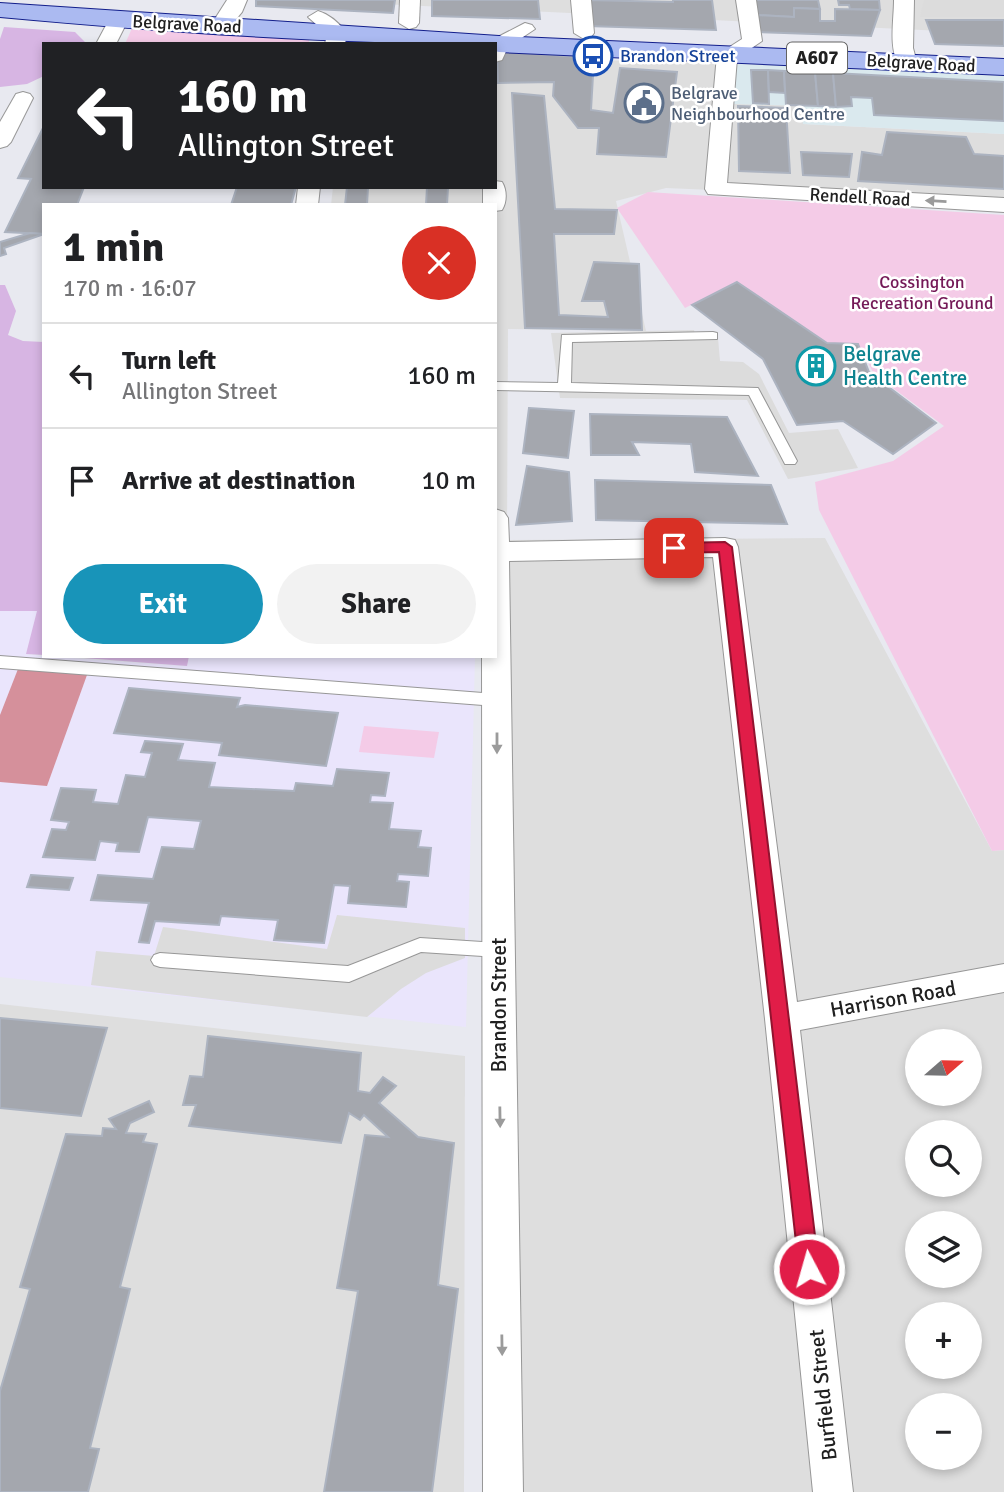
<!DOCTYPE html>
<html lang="en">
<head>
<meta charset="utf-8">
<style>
  :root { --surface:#fff; --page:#f2f2f2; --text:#202124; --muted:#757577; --line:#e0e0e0; --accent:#1894b9 }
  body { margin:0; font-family:Signika,sans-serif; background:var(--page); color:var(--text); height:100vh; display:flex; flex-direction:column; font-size:26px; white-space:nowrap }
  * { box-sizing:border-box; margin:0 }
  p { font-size:23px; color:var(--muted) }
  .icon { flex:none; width:38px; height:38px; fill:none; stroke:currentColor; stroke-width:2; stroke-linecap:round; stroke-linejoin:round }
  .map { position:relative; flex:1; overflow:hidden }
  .side { position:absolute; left:42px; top:203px; width:455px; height:455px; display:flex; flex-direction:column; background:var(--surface); border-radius:0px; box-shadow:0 4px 10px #0003 }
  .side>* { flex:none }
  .guide { position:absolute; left:42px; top:42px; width:455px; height:147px; border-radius:0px; box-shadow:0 4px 10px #0003; background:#202124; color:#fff; overflow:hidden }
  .needle { width:46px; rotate:70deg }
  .controls { position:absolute; left:905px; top:1029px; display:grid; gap:14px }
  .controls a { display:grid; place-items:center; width:77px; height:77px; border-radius:50%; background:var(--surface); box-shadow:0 4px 10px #0003; font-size:35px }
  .pin { position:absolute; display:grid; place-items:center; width:60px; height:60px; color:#fff; margin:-30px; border-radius:14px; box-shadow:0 4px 10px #0006 }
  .me { position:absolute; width:77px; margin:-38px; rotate:354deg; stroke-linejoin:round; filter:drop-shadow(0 0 5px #0008) }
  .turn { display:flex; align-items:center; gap:24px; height:147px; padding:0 21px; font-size:32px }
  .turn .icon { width:91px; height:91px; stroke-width:2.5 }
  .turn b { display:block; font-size:49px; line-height:60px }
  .round { display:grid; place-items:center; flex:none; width:74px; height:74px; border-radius:37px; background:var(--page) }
  .overview { display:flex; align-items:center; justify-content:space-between; height:119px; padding:0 21px }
  h1 { font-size:42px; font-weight:700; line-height:52px }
  .action { display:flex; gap:14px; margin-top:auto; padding:14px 21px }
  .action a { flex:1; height:80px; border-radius:42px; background:var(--accent); color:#fff; font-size:28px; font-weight:700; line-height:80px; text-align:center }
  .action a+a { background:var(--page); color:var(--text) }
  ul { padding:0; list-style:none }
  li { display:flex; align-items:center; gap:21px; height:105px; padding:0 21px; border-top:2px solid var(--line) }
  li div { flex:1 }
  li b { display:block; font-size:26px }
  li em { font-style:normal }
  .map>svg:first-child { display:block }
  .residential { fill:#dedede; fill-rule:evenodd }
  .commercial { fill:#dae9ee }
  .education { fill:#eae5fc }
  .grass { fill:#d7b5e3 }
  .park { fill:#f4cbe7 }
  .pitch { fill:#d5909b }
  .parking { fill:#dcdcdc }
  .building { fill:#a4a7ae; stroke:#acb3c0; stroke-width:2 }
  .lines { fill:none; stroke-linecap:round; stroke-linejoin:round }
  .service-casing { stroke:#979797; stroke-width:2 }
  .minor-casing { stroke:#979797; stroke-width:2 }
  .primary-casing { stroke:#121e8b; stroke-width:2 }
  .service { fill:#fff; fill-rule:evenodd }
  .minor { fill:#fff; fill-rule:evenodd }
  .primary { fill:#abbaf1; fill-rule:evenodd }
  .oneway { fill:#9b9b9b }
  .route { fill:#e11d48; stroke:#92132f; stroke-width:2 }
  .labels { text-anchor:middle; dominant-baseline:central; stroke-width:5; stroke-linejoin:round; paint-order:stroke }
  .far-street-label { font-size:18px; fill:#202020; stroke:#fff }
  .far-transit-label { font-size:18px; fill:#164399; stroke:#fff; text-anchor:start }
  .far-service-label { font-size:18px; fill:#4e5e75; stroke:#fff; text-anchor:start }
  .far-park-label { font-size:18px; fill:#741957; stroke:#fff }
  .shield { fill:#fff; stroke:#636363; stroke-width:2 }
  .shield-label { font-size:19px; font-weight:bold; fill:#202020 }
  .culture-label { font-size:21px; fill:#0d838f; stroke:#fff; text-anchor:start }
  .street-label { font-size:21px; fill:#202020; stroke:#fff }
</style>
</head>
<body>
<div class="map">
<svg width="1004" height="1492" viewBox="0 0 1004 1492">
  <rect width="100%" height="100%" fill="#e8e9f0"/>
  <!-- residential -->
  <g class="residential">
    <polygon points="300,0 1004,0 1004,34"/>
    <path d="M495,57L736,64L801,106L803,124L1004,134V203L666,188L616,201L646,331L508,329L507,540L825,538L992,851L1004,850V1492H523L507,541H495V205H331L333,187H495ZM917,1041H970V1094H917ZM917,1132H970V1185H917ZM917,1223H970V1276H917ZM917,1314H970V1367H917ZM917,1405H970V1458H917Z"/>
    <polygon points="0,1004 465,1056 464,1492 0,1492"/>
  </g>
  <!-- commercial -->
  <polygon class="commercial" points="736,64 1004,71 1004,134 803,124 801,106 734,104"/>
  <!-- education -->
  <polygon class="education" points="0,611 38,611 26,654 44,656 187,666 189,656 475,656 466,1027 0,977"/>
  <!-- grass -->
  <g class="grass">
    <polygon points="4,27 75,32 87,44 44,44 44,76 27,84 0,87 0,39"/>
    <polygon points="0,285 5,285 16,311 8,335 23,341 44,342 44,655 26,654 37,611 0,611"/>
    <polygon points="58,656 189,656 187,666"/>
  </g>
  <!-- park -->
  <g class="park">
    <polygon points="133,26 309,37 309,44 125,44"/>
    <polygon points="648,192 1004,215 1004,850 992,851 819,510 815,482 893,461 944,426 874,374 858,344 827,343 737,282 685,308 617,208"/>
    <polygon points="364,726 439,732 434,758 359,752"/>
  </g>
  <!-- pitch -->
  <polygon class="pitch" points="18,669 87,675 47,786 0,782 0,715"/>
  <!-- parking -->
  <g class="parking">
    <polygon points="924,0 1004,0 1004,17 920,17"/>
    <polygon points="694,330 696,338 718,338 720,361 743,362 759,374 789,433 838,429 858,468 788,479 747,400 560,398 551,333"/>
    <polygon points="337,915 465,928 465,958 426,973 401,989 367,1017 91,985 96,951 154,956 163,927 327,949"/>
  </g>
  <!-- building -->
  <g class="building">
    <polygon points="256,0 395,0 393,13 256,6"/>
    <polygon points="432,0 538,0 540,19 432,16"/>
    <polygon points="586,0 673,2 673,0 712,0 716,30 587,26"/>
    <polygon points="754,0 818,0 820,9 794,8 794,17 756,15"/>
    <polygon points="838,0 879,0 880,10 850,9 849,5 839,5"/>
    <polygon points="794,8 820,9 820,21 835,21 835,9 880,10 871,36 757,32 756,15 794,17"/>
    <polygon points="926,20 1004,20 1004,46 935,44"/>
    <polygon points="497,51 594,58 591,110 613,113 620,68 677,72 666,157 597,154 599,128 578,128 553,96 554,82 498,83"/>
    <polygon points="751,70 768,70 769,104 753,103"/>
    <polygon points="768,70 784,71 785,93 769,92"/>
    <polygon points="784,71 815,72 818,106 786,105"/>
    <polygon points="815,72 833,73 836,107 818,106"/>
    <polygon points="833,73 1004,82 1004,121 874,115 872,98 851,97 852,106 836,107"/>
    <polygon points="512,93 544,96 555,209 617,210 614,234 554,234 559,315 608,317 604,301 582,301 594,262 639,264 642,330 525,328"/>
    <polygon points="738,106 786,108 790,173 739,171"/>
    <polygon points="44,126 44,187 84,187 77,205 44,205 44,234 5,232 31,179 18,178"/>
    <polygon points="887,132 966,137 974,154 1004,156 1004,189 858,181 862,152 882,155"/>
    <polygon points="801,152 852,154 849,177 803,175"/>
    <polygon points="237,187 296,187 291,205 231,205"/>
    <polygon points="347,187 368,187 367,205 345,205"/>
    <polygon points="427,187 448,187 447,205 426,205"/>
    <polygon points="30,233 44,234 4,248 6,254 0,256 0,242"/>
    <polygon points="737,282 827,343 858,344 869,372 936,423 893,454 843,421 797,425 763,359 692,305"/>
    <polygon points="529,408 574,411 568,458 523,453"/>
    <polygon points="590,414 727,417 758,476 695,472 691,444 632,442 639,455 591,455"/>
    <polygon points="527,466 569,472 572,521 516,525"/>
    <polygon points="595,480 771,485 787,524 596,520"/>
    <polygon points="129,688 240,698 237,707 245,705 338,713 326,766 219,755 222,743 114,733"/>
    <polygon points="145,741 183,744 178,760 215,763 209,787 294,791 296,783 333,786 337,769 389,773 385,796 371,795 370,802 393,803 389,829 421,831 418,847 431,848 428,876 398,874 397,881 409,882 406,907 348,903 350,886 334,885 324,943 274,940 278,920 221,916 219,925 155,921 149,943 139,942 149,903 91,900 98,875 153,879 162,847 194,849 201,821 148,817 139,852 116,851 118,843 100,841 95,860 43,857 52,829 66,830 69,822 51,820 61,788 96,790 93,802 118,804 126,775 145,777 152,753 141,752"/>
    <polygon points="31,875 73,878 69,890 27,887"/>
    <polygon points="0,1018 107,1028 81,1116 0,1108"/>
    <polygon points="208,1036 361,1053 358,1091 370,1093 383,1077 396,1086 379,1103 418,1137 454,1143 438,1285 458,1289 432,1492 324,1492 358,1291 337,1288 365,1135 388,1137 364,1115 360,1120 349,1113 341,1143 189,1126 196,1105 183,1105 190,1076 203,1077"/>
    <polygon points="149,1101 154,1112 130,1123 126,1133 146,1134 143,1142 157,1144 120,1287 130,1289 90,1448 99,1449 88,1492 0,1492 0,1391 30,1289 20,1287 66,1134 102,1136 103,1128 116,1129 109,1119"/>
  </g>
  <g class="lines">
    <defs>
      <g id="service">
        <polygon points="713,332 717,333 717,339 572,342 571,383 758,388 797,461 795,464 785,464 749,395 495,390 495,382 558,383 562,335"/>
        <polygon points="0,656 496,694 504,700 496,706 0,668"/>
        <polygon points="420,938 498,943 504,945 507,950 504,955 498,957 421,952 349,982 160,967 154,965 151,960 154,955 160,953 348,966"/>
      </g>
      <g id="minor">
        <polygon points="227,0 247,0 242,12 228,29 214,29 211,25"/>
        <polygon points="400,0 420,0 419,23 416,27 409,29 399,23"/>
        <polygon points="571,0 591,0 594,33 591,37 584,39 574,33"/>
        <polygon points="736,0 756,0 762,41 737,58 727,183 1004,198 1004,212 708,194 705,189 717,55 742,39"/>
        <path d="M894,0H914L913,48L917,63L914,67H900C888,49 894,21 894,0Z"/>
        <path d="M318,11C329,14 340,24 347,33L345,44H325L327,34L308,17Z"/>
        <polygon points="118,14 128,20 116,44 96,44 111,16"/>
        <polygon points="525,23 532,25 535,29 508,47 502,60 495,62 495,44 489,44 492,40"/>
        <polygon points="23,92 30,94 33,98 11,142 7,146 0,148 0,122 16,94"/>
        <path d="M495,181L502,182C507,190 507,202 502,210L495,211V205H483V187H495Z"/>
        <polygon points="298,187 320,187 318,205 296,205"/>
        <polygon points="495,509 504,512 508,518 509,542 725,538 735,540 738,547 797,1002 1004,964 1004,992 800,1030 853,1492 813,1492 765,1019 713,557 509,561 523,1492 483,1492 482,656 495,656"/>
      </g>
      <path id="primary" d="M0,3L499,36L1004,59V75L499,52L495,51V44C330,44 165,32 0,17Z"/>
    </defs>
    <!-- service casing -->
    <use href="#service" class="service-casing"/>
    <!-- minor casing -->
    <use href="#minor" class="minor-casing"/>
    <!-- primary casing -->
    <use href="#primary" class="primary-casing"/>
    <!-- service -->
    <use href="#service" class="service"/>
    <!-- minor -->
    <use href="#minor" class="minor"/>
    <!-- primary -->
    <use href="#primary" class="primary"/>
  </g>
  <!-- one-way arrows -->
  <defs><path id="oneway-solid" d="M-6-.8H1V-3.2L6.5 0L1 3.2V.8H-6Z" transform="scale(1.75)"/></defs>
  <g class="oneway">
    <use href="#oneway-solid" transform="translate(936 201) rotate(-177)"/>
    <use href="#oneway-solid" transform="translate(497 743) rotate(90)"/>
    <use href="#oneway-solid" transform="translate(500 1117) rotate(89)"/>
    <use href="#oneway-solid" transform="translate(502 1345) rotate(89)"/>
  </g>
  <!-- route -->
  <polygon class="route" points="725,542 732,547 819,1269 816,1276 809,1279 802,1276 799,1269 719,552 674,553 667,548 674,543"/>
  <!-- icons -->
  <defs>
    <symbol id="bus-ring" viewBox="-11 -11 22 22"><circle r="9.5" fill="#fff" stroke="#1a4fb4" stroke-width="1.5"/><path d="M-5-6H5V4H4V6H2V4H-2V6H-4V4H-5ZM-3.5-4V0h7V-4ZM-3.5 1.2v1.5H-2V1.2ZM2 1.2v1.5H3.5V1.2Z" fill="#1a4fb4"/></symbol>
    <symbol id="civic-ring" viewBox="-11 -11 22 22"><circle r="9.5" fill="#fff" stroke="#5c6f8a" stroke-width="1.5"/><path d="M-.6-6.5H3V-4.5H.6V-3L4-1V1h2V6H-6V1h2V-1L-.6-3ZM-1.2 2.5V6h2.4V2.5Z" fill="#5c6f8a"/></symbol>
    <symbol id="building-ring" viewBox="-11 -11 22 22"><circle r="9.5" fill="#fff" stroke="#0f9aa8" stroke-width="1.5"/><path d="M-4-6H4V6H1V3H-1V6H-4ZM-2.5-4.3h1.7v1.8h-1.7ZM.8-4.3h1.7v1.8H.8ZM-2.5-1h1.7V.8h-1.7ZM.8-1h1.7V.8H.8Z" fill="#0f9aa8"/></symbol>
  </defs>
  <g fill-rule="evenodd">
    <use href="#bus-ring" x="571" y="34" width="44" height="44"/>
    <use href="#civic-ring" x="622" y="81" width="44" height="44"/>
    <use href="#building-ring" x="794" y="344" width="44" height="44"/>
  </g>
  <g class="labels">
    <!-- far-street labels -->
    <g class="far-street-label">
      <text transform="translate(187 24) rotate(3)">Belgrave Road</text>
      <text transform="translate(921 63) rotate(3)">Belgrave Road</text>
      <text transform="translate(860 197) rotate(3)">Rendell Road</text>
    </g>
    <!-- far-transit labels -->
    <g class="far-transit-label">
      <text x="620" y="56">Brandon Street</text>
    </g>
    <!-- far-service labels -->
    <g class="far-service-label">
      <text x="671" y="93">Belgrave<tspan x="671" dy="21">Neighbourhood Centre</tspan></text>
    </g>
    <!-- far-park labels -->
    <g class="far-park-label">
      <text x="922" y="282">Cossington<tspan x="922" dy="21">Recreation Ground</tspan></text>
    </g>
    <!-- shield labels -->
    <rect class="shield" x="787" y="42.5" width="60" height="31" rx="5"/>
    <g class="shield-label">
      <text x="817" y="58">A607</text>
    </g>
    <!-- culture labels -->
    <g class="culture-label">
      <text x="843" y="354">Belgrave<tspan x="843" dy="24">Health Centre</tspan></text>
    </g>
    <!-- street labels -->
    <g class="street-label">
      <text transform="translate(893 999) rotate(-10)">Harrison Road</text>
      <text transform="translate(499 1005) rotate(-90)">Brandon Street</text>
      <text transform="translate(823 1395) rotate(-96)">Burfield Street</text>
    </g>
  </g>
</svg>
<div class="controls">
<a><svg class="needle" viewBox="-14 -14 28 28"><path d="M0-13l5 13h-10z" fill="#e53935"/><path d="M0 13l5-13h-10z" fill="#757577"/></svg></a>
<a><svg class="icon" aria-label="search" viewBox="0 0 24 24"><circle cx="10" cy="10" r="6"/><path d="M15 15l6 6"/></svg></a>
<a><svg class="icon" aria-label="layers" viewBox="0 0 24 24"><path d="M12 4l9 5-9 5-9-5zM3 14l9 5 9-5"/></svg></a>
<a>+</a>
<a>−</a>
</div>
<div class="pin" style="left:674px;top:548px;background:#d93025"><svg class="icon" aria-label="arrive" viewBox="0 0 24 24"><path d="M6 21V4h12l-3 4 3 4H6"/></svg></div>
<svg class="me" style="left:809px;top:1269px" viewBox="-20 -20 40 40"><circle r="17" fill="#e11d48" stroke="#fff" stroke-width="3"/><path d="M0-11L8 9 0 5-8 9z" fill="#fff"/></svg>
<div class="guide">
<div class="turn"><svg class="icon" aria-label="left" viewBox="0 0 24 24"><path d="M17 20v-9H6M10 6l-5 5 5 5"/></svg><div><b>160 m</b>Allington Street</div></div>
</div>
<section class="side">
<div class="overview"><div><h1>1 min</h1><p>170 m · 16:07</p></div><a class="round" style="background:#d93025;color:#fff"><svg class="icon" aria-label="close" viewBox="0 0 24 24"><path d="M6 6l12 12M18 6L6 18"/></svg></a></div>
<ul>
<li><svg class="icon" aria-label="left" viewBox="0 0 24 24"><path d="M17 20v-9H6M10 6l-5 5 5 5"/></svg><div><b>Turn left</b><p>Allington Street</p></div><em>160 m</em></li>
<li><svg class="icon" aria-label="arrive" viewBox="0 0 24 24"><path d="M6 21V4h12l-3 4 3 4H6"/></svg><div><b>Arrive at destination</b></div><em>10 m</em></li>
</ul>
<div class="action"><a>Exit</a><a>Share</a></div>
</section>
</div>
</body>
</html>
